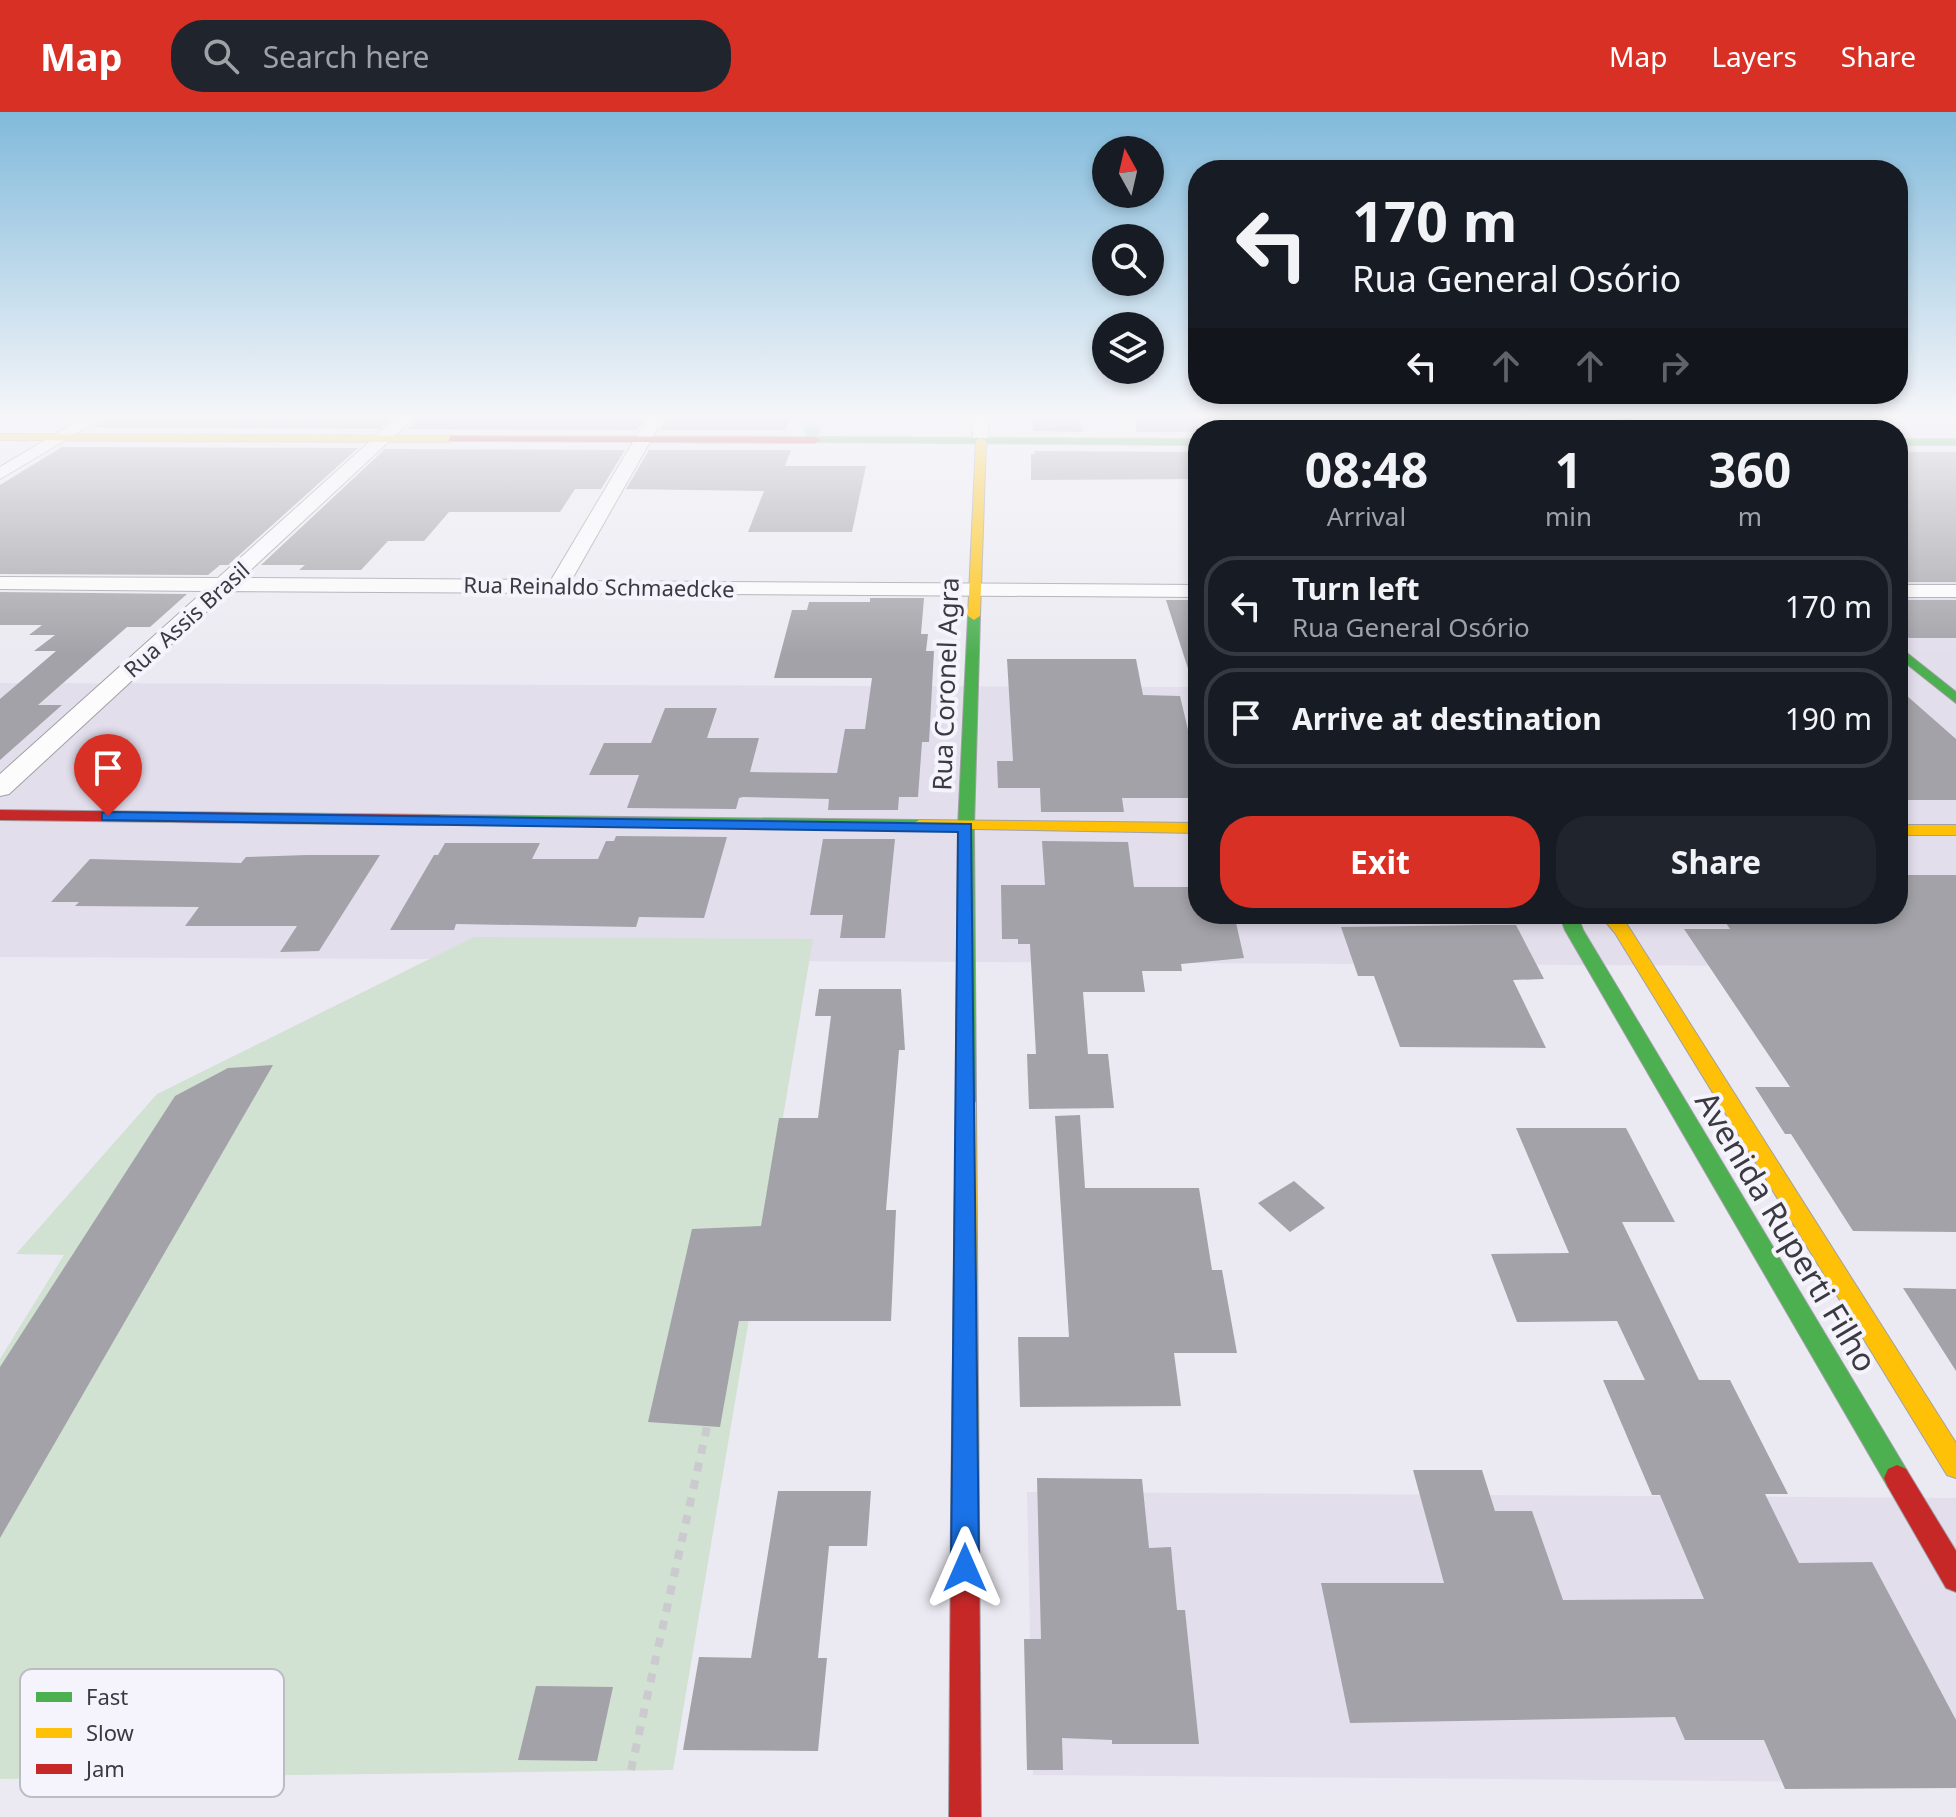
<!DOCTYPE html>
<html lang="en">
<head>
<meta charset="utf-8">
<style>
  :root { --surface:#171b24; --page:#20242c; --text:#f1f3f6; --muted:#9ea1a6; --line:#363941; --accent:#d93025 }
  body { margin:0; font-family:"Noto Sans",sans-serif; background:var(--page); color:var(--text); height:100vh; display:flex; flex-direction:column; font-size:30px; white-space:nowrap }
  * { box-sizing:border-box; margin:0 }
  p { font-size:26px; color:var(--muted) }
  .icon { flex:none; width:44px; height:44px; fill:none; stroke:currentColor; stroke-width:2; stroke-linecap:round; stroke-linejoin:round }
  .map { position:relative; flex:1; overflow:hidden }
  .details { position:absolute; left:1188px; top:308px; width:720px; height:504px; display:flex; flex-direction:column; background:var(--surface); border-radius:32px; box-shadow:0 4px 12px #0003 }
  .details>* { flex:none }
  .guide { position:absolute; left:1188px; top:48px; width:720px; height:244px; border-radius:32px; box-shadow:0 4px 12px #0003; background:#171b24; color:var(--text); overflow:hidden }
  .needle { width:52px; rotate:352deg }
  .fabs { position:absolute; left:1092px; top:24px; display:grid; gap:16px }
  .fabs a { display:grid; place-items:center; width:72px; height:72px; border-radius:50%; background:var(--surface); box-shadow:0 4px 12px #0003; font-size:40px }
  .pin { position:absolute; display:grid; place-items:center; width:68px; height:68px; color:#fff; margin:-82px -34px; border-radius:50% 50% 50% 0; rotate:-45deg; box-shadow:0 0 8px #0007 }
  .pin .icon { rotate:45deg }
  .me { position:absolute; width:88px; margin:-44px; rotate:0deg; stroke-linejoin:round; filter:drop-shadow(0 0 6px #0008) }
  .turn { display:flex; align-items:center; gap:28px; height:168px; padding:0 32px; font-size:36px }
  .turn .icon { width:104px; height:104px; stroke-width:2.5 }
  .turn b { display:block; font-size:56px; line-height:68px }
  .lanes { display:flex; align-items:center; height:76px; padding:0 32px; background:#0003; justify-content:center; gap:40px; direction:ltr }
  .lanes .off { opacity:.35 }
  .eta { display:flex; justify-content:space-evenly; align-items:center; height:136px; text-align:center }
  .eta b { font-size:48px; font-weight:700; line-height:56px }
  .primary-button { display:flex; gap:16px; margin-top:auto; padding:16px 32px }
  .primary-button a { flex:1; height:92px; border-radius:32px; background:var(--accent); color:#fff; font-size:32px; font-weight:700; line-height:92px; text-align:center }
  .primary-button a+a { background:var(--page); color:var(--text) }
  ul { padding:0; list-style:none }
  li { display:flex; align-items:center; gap:24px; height:100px; margin:0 16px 12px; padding:0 16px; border:4px solid var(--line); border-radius:32px }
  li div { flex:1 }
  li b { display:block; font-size:30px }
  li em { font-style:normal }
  header { display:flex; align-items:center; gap:48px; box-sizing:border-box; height:112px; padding:0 40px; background:var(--accent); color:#fff }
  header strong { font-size:38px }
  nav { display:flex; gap:44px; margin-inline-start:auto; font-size:28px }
  .search { width:560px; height:72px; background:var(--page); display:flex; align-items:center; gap:20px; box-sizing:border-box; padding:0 28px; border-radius:32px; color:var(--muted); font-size:30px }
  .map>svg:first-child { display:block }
  .commercial { fill:#e3deec }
  .green { fill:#d1e1d2 }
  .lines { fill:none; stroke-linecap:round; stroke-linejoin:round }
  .canal { fill:#88c4c8; fill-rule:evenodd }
  .building { fill:#a2a2a8 }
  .street-casing { stroke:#a1a0a6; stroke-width:2 }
  .fast-casing { stroke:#a1a0a6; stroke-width:2 }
  .slow-casing { stroke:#a1a0a6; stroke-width:2 }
  .jam-casing { stroke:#a1a0a6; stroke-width:2 }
  .path { stroke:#cbcbcf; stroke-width:8; stroke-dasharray:9 9; stroke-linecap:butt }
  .street { fill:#fcfcfd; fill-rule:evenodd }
  .fast { fill:#4caf50; fill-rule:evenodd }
  .slow { fill:#ffc107; fill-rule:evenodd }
  .jam { fill:#c62828; fill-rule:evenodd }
  .route { fill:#1a73e8; stroke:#114b97; stroke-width:2 }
  .labels { text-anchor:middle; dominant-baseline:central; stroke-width:8; stroke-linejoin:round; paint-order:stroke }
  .far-street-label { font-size:22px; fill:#3a3a40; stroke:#f5f4fd }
  .street-label { font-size:26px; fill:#3a3a40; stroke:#f5f4fd }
  .near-street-label { font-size:32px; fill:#3a3a40; stroke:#f5f4fd }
  .key { fill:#f5f4fd; stroke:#bdbcc4; stroke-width:2 }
  .key-label { font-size:22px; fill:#3a3a40 }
</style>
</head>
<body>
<header>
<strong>Map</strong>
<div class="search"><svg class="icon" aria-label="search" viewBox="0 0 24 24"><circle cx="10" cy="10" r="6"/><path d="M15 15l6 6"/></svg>Search here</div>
<nav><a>Map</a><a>Layers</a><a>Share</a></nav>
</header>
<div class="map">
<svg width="1956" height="1705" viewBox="0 0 1956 1705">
  <rect width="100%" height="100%" fill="#ebeaf2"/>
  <!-- commercial -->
  <g class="commercial">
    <polygon points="1529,305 1956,305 1956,855 0,845 0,571 1198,575 1198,802 1898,802 1898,318 1542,318"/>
    <polygon points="1027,1380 1956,1386 1956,1671 1033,1663"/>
  </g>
  <!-- green -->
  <polygon class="green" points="474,825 813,827 673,1658 0,1667 0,1247 64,1143 16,1142 157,982"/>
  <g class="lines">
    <!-- canal -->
    <polygon class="canal" points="800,305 818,305 821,320 818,324 806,324"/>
  </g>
  <!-- building -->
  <g class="building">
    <polygon points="112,305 392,305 380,317 95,315"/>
    <polygon points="418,305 502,305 644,306 637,318 407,317"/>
    <polygon points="790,305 785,318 660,318 667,306"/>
    <polygon points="1031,305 1080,305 1083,320 1033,319"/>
    <polygon points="1198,305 1198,320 1137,320 1134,306"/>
    <polygon points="62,335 358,336 228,453 220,453 208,463 0,462 0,373"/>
    <polygon points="385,337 625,338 601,377 575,377 560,400 449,400 424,429 388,429 361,458 299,458 305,453 261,453"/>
    <polygon points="649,338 791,338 785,354 866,354 852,420 748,420 764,379 626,377"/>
    <polygon points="1034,339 1198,340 1198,367 1031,368 1031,342 1035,342"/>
    <rect x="1898" y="340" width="58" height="130"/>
    <polygon points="0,480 187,482 150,515 127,515 38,593 62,593 0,648 0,587 56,539 34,539 55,523 29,523 42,513 0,513"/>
    <polygon points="870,486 924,486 921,522 928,522 926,539 934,539 929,630 922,630 918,685 899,685 898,698 828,698 829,687 743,685 739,686 736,697 627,696 639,663 589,663 604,631 651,631 665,596 717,596 707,626 759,626 750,660 837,661 845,617 865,617 872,566 774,566 792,498 807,498 809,490 870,490"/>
    <polygon points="1166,488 1198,488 1198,568 1192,569"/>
    <polygon points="1898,488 1956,488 1956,526 1909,526 1898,517"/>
    <polygon points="1007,547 1136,547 1143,583 1180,584 1198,660 1198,686 1122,686 1124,700 1041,700 1040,676 998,676 997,649 1013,649"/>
    <polygon points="1898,576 1956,627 1956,688 1898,688"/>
    <polygon points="616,724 727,725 704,806 639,805 636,815 456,812 454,818 390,818 434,743 438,743 445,731 540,731 532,747 598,747 606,729 614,729"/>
    <polygon points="823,727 895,727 885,826 840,826 843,803 810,803"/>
    <polygon points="1042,729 1128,730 1134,775 1198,775 1198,802 1234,802 1244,846 1181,852 1182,859 1142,859 1145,880 1083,880 1088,942 1108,942 1114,996 1029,997 1027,942 1036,942 1030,832 1018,832 1018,827 1002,827 1001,773 1045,773"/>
    <polygon points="307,743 380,743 319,839 280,840 297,814 185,814 199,795 75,794 79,790 51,790 90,747 241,751 246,745"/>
    <polygon points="1898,763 1956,763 1956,1120 1853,1119 1791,1022 1785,1022 1755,975 1790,975 1684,817 1730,817 1720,802 1898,802"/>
    <polygon points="1482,813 1516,813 1544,867 1513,868 1546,936 1400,935 1374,864 1358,864 1341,815"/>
    <polygon points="819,877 901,877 905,938 899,938 886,1098 896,1098 891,1209 739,1209 720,1315 648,1310 692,1117 761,1114 779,1006 818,1006 831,904 815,904"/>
    <polygon points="273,953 0,1426 0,1255 175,984 228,956"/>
    <polygon points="1080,1003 1085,1076 1199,1076 1212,1158 1222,1158 1237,1241 1174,1241 1181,1294 1020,1295 1018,1225 1069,1225 1055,1004"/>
    <polygon points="1516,1016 1626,1016 1675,1110 1622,1110 1699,1268 1730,1268 1788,1382 1765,1382 1799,1451 1872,1450 1956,1608 1956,1676 1785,1677 1764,1628 1685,1628 1675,1605 1350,1611 1321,1471 1444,1471 1413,1358 1482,1358 1495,1399 1532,1399 1563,1488 1704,1487 1660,1383 1652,1383 1603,1268 1645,1268 1617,1209 1517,1210 1491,1142 1569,1141"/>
    <polygon points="1294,1069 1325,1096 1290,1120 1258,1091"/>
    <polygon points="1903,1176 1956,1177 1956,1259"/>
    <polygon points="1037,1366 1142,1367 1149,1436 1171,1435 1177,1498 1185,1498 1199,1632 1112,1632 1112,1628 1062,1626 1063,1658 1027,1658 1024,1527 1041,1527"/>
    <polygon points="778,1379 871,1379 867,1434 829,1434 818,1546 827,1546 818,1639 683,1638 699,1545 751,1546"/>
    <polygon points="536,1574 613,1575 597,1649 518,1648"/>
  </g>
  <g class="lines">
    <defs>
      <g id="street">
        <polygon points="84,305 104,305 0,367 0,355"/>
        <polygon points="397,305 415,305 242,466 551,468 648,305 664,305 571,469 1198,473 1198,485 229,479 9,682 0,684 0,662 204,479 0,477 0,465 218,466"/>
        <polygon points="973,305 989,305 987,332 981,334 973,329"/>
        <rect x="1898" y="473" width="58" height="12"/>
      </g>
      <g id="fast">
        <polygon points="815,325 1198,327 1198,333 812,330"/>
        <rect x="1898" y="327" width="58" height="6"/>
        <polygon points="974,500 980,504 974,715 976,991 973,996 959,996 956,991 958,715 968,504"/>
        <polygon points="1898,534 1956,580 1956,591 1898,545"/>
        <polygon points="439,703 919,708 927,713 919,718 433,711 431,708 433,705"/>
        <polygon points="1559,802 1577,802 1583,818 1906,1357 1910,1366 1906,1375 1897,1379 1888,1375 1565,818"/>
      </g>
      <g id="slow">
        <polygon points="1297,305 1306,305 1314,318 1304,318"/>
        <polygon points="0,322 451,324 456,327 451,330 0,328"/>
        <polygon points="981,326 986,329 980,504 974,508 968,504 976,329"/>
        <polygon points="919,708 1198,711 1198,721 913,716 911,713"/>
        <rect x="1898" y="713" width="58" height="10"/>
        <polygon points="1599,802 1617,802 1628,814 1956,1331 1956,1366 1947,1363 1615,821"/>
        <polygon points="966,984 973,986 976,991 979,1405 975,1414 965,1418 955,1414 951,1405 956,991 959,986"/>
      </g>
      <g id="jam">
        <polygon points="1617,305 1627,305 1641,318 1631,318"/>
        <polygon points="451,324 815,325 820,328 815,331 448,329"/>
        <polygon points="0,698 439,703 447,708 439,713 0,708"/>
        <polygon points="1897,1353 1906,1357 1956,1439 1956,1480 1946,1476 1888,1375 1884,1366 1888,1357"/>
        <polygon points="965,1392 975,1396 979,1405 981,1705 949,1705 951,1405 955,1396"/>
      </g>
    </defs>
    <!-- street casing -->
    <use href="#street" class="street-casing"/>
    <!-- fast casing -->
    <use href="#fast" class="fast-casing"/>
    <!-- slow casing -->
    <use href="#slow" class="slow-casing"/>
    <!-- jam casing -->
    <use href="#jam" class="jam-casing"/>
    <!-- path -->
    <polyline class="path" points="631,1658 707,1315"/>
    <!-- street -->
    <use href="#street" class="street"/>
    <!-- fast -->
    <use href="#fast" class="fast"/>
    <!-- slow -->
    <use href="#slow" class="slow"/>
    <!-- jam -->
    <use href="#jam" class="jam"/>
  </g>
  <!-- sky -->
  <linearGradient id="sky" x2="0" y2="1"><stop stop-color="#81badb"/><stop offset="0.56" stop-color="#f6f6f9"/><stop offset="1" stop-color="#f6f6f9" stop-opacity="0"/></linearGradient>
  <rect width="1956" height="544" fill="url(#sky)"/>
  <!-- route -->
  <polygon class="route" points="108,700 971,712 979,1456 975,1466 965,1471 955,1466 951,1456 958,720 102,708 102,701"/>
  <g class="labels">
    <!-- far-street labels -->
    <g class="far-street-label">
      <text transform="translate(599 474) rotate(1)">Rua Reinaldo Schmaedcke</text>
      <text transform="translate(186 507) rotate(-42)">Rua Assis Brasil</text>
    </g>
    <!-- street labels -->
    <g class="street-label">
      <text transform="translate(945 572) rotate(-88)">Rua Coronel Agra</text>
    </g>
    <!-- near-street labels -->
    <g class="near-street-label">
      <text transform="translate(1787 1119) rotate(59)">Avenida Ruperti Filho</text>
    </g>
  </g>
  <!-- legend -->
  <rect x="20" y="1557" width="264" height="128" rx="12" class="key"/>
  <rect x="36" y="1580" width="36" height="10" fill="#4caf50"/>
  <rect x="36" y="1616" width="36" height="10" fill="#ffc107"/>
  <rect x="36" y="1652" width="36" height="10" fill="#c62828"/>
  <g class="key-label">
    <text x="86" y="1593">Fast</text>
    <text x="86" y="1629">Slow</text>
    <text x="86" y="1665">Jam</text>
  </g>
</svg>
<div class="fabs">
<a><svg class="needle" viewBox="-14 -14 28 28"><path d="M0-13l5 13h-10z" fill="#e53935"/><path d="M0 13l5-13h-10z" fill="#9ea1a6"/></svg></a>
<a><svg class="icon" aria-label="search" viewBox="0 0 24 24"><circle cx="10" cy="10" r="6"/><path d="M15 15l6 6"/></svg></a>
<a><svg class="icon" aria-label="layers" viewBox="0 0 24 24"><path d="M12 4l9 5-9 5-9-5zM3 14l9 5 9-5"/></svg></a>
</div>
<div class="pin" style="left:108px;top:704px;background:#d93025"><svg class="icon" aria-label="arrive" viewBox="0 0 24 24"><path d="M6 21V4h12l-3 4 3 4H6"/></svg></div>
<svg class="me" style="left:965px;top:1456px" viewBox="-20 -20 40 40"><path d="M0-17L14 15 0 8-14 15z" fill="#1a73e8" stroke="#fff" stroke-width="4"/></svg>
<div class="guide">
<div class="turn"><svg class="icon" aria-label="left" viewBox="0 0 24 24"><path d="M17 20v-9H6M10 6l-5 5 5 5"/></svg><div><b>170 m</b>Rua General Osório</div></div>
<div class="lanes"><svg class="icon" aria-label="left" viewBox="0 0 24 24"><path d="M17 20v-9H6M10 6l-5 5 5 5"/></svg><svg class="icon off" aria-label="ahead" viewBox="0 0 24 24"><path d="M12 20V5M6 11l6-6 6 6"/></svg><svg class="icon off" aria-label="ahead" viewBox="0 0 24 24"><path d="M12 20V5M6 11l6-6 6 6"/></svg><svg class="icon off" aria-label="right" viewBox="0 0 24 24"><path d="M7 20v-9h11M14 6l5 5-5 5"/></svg></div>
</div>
<section class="details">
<div class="eta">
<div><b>08:48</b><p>Arrival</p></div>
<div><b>1</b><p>min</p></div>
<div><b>360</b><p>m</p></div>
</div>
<ul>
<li><svg class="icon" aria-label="left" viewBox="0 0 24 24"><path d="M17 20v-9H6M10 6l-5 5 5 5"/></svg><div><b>Turn left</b><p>Rua General Osório</p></div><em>170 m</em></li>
<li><svg class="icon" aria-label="arrive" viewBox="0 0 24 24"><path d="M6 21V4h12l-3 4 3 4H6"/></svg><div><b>Arrive at destination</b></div><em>190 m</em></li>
</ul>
<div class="primary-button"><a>Exit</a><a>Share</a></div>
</section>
</div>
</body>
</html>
